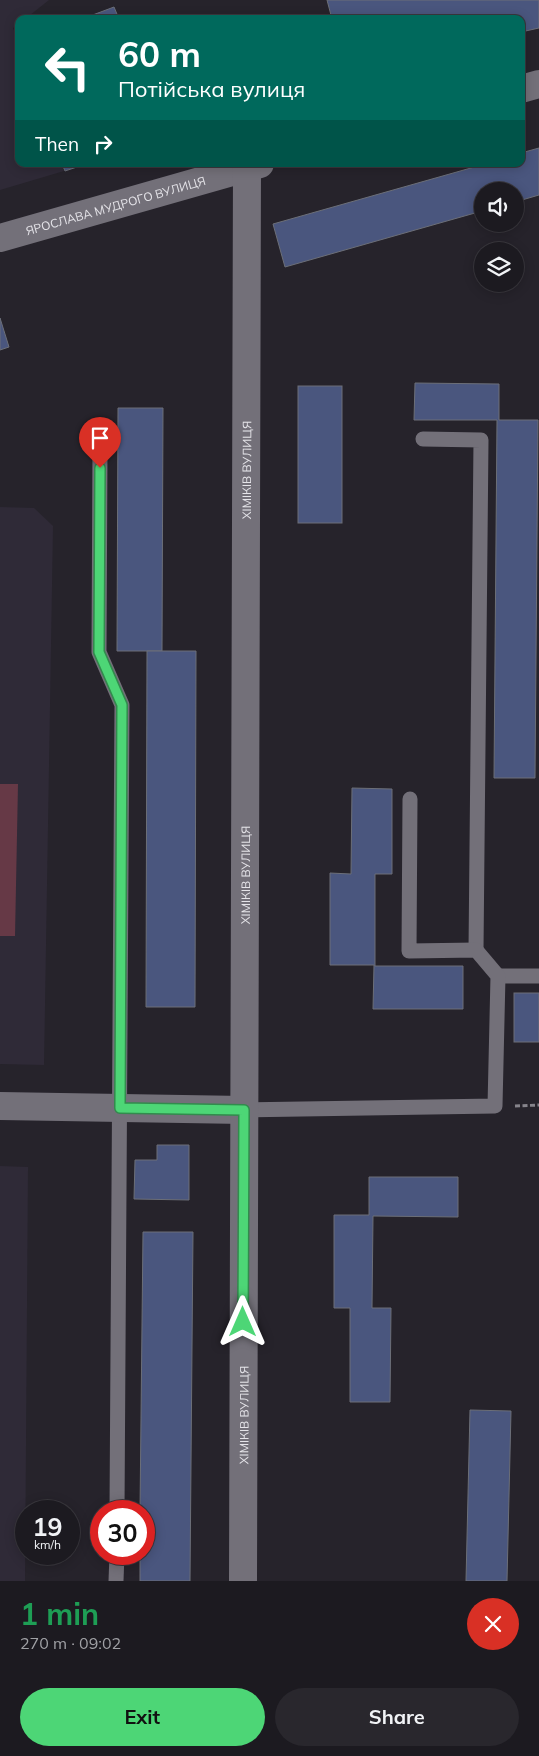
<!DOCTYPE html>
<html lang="en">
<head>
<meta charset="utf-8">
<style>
  :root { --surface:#1c1a20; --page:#29272d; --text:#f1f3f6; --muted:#a0a1a5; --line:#3a383e; --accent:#4dd676 }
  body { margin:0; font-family:Mulish,sans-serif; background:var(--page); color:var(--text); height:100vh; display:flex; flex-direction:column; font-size:19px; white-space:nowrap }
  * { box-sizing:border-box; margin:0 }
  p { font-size:16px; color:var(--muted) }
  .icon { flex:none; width:28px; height:28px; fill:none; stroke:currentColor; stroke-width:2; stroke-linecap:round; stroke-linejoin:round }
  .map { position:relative; height:1581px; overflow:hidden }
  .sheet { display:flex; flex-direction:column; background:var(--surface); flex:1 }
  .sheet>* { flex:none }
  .guide { position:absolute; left:15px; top:15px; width:510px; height:152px; border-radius:10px; box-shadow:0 2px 12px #0003,0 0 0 1px var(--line); background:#00695c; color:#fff; overflow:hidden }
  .tools { position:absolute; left:474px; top:182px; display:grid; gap:10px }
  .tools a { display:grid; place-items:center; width:50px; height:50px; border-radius:50%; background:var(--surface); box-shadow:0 2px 12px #0003,0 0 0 1px var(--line); font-size:25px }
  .speed { position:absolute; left:15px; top:1500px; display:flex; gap:10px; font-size:25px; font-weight:700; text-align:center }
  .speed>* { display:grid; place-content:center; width:65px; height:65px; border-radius:50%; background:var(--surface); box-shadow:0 2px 12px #0003,0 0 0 1px var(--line); line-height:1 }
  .speed small { font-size:12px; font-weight:400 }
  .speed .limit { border:8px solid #d22; background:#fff; color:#111 }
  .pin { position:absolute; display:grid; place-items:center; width:42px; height:42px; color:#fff; margin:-51px -21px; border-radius:50% 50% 50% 0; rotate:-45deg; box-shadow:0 0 5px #0007 }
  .pin .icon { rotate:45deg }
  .me { position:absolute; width:55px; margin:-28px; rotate:0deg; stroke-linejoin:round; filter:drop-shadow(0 0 4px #0008) }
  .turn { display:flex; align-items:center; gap:18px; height:105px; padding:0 20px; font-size:22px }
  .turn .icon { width:65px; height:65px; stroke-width:2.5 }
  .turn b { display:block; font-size:35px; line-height:42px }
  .then { display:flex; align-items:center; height:48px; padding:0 20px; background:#0003; gap:10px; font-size:19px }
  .round { display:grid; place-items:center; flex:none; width:52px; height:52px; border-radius:26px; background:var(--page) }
  .head { display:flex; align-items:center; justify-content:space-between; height:85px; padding:0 20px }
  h1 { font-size:30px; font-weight:700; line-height:38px; color:#1e9e55 }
  .button { display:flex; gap:10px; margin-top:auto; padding:10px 20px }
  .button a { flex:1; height:58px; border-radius:30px; background:var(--accent); color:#111; font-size:20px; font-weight:700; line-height:58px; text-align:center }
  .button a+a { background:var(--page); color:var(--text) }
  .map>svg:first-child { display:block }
  .built { fill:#2f2a37 }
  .green { fill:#663946 }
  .building { fill:#4a567e; stroke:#6c6f78 }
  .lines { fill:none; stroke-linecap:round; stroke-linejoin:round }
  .path { stroke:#86848b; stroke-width:3; stroke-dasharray:5 2.5; stroke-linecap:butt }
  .service { stroke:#737079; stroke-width:15 }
  .minor { stroke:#737079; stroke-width:28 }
  .route-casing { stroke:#328b4d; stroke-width:12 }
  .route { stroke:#4dd676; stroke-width:9 }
  .labels { text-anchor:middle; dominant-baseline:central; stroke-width:4; stroke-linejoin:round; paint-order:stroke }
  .street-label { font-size:12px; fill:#e5e4e9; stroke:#1d1a22 }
</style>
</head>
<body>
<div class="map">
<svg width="539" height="1581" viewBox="0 0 539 1581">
  <rect width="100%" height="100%" fill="#26232b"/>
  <!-- built -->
  <g class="built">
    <polygon points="0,0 49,0 25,19 19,19 19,23 13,28 19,44 19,164 61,164 64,171 0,190"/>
    <polygon points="0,507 34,508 53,526 44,1065 0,1064"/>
    <polygon points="0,1166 28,1167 25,1581 0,1581"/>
  </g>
  <!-- green -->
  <polygon class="green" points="0,784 18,784 15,936 0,936"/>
  <!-- building -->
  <g class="building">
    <polygon points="327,0 539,0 539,28 521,32 521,19 332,19"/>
    <polygon points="114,7 119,19 82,19"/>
    <polygon points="539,148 539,195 515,202 515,191 482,191 482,211 285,267 273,224 485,164 521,164 521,153"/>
    <polygon points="62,164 86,164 65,171"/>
    <polygon points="0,318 9,347 0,350"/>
    <polygon points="415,383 499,384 499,420 538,420 535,778 494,778 497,420 414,420"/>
    <rect x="298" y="386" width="44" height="137"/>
    <polygon points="118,408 163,408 162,651 117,651"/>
    <polygon points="147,651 196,651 195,1007 146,1007"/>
    <polygon points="352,788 392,789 392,874 375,874 375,966 463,966 463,1009 373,1009 374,965 330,965 330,873 351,874"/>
    <rect x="514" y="993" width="25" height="49"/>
    <polygon points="157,1145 189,1145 189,1200 134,1199 135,1160 157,1160"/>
    <polygon points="369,1177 458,1177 458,1217 373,1216 372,1308 391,1308 390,1402 350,1402 350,1308 334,1308 334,1215 369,1215"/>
    <polygon points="143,1232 193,1232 190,1581 140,1581 140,1554 144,1554 144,1511 140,1511"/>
    <polygon points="470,1410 511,1411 507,1581 466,1581"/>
  </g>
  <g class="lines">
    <!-- path -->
    <polyline class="path" points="515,1106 539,1105"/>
    <!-- service -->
    <g class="service">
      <polyline points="423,439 481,440 476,950"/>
      <polyline points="100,449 99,652 122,705 117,1511"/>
      <polyline points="498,976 539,976"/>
      <polyline points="244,1110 495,1106 498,976 476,950 409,951 410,799"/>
      <polyline points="116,1581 117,1554"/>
    </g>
    <!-- minor -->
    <g class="minor">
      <polyline points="521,89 539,84"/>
      <path id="s1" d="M0,238L260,164"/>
      <polyline points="0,1106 244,1110"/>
      <path id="s2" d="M243,1581L247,167"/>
    </g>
  </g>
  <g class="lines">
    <defs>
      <polyline id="route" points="100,468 99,652 122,705 120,1108 244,1110 243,1322"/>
    </defs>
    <!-- route casing -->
    <use href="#route" class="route-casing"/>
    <!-- route -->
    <use href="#route" class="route"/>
  </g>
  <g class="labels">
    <!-- street labels -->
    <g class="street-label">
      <text stroke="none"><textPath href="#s1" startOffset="120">ЯРОСЛАВА МУДРОГО ВУЛИЦЯ</textPath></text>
      <text stroke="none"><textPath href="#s2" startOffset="1111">ХІМІКІВ ВУЛИЦЯ</textPath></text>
      <text stroke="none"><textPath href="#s2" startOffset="706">ХІМІКІВ ВУЛИЦЯ</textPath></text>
      <text stroke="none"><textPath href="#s2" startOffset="166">ХІМІКІВ ВУЛИЦЯ</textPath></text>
    </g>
  </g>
</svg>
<div class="tools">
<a><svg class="icon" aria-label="sound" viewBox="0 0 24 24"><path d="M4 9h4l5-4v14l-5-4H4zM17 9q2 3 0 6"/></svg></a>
<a><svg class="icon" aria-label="layers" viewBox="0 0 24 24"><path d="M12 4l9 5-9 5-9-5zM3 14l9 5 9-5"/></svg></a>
</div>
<div class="speed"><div>19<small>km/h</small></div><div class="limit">30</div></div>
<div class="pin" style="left:100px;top:468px;background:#d93025"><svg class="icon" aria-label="arrive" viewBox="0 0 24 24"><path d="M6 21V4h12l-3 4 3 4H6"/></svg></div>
<svg class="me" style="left:243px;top:1322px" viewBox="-20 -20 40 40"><path d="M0-17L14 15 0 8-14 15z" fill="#4dd676" stroke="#fff" stroke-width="4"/></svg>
<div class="guide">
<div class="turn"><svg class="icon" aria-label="left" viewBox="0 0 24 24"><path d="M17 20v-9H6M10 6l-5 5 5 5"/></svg><div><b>60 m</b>Потійська вулиця</div></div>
<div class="then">Then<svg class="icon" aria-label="right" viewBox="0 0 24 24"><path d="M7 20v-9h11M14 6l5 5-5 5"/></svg></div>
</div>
</div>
<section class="sheet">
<div class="head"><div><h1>1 min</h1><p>270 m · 09:02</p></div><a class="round" style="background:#d93025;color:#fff"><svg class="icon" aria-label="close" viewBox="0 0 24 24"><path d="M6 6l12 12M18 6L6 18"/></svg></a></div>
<div class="button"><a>Exit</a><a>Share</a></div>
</section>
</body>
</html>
